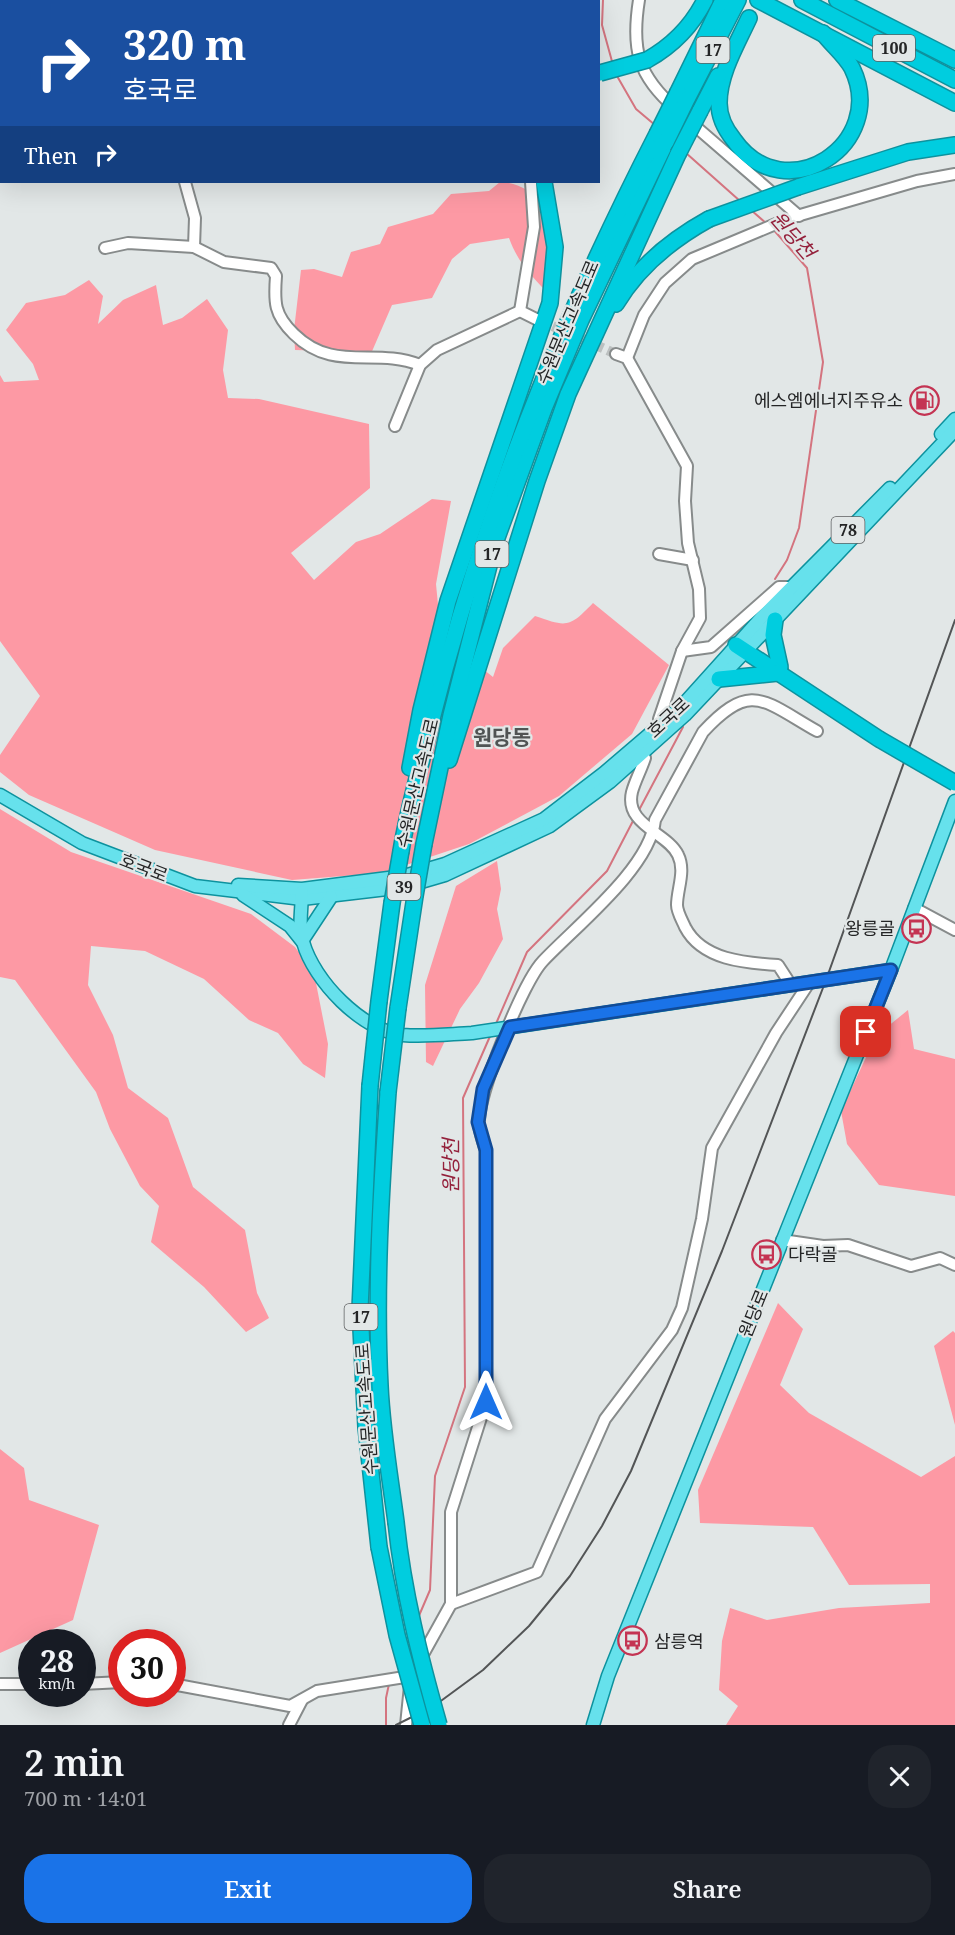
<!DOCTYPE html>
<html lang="en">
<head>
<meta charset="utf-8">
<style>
  :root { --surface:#171b24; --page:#20242c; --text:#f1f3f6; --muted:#9ea1a6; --accent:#1a73e8 }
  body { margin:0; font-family:"Noto Serif","Noto Sans KR",serif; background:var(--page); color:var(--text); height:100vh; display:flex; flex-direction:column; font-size:22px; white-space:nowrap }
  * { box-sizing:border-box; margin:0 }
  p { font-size:20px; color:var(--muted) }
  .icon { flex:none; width:33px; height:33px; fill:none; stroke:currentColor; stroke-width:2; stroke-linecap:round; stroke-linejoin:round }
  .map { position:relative; height:1725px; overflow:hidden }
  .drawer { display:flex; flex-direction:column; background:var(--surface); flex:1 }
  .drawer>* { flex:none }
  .guide { position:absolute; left:0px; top:0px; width:600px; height:183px; box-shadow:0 6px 24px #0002; background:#1a4fa0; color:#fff; overflow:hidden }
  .speed { position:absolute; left:18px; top:1629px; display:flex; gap:12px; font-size:30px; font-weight:700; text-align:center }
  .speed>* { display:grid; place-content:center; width:78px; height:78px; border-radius:50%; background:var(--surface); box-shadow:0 6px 24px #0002; line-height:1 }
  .speed small { font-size:15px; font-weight:400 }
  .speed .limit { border:9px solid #d22; background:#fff; color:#111 }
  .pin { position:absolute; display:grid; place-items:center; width:51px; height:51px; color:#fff; margin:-26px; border-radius:12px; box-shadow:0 3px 9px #0006 }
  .me { position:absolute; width:66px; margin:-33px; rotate:0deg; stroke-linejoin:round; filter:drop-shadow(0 0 4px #0008) }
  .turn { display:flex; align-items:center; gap:21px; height:126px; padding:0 24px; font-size:27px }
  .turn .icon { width:78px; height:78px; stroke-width:2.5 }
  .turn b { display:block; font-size:42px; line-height:51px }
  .then { display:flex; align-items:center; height:57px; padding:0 24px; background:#0003; gap:12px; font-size:22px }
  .round { display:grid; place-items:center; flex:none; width:63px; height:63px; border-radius:24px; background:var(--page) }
  .summary { display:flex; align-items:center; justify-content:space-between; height:102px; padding:0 24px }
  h1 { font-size:36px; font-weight:600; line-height:45px }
  .action { display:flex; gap:12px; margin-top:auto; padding:12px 24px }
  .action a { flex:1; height:69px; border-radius:24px; background:var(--accent); color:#fff; font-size:24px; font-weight:600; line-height:69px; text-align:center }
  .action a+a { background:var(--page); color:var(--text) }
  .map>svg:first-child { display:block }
  .green { fill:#fd99a4 }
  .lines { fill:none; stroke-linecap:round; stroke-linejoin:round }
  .stream { stroke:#d4747f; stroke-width:2 }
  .minor-tunnel { stroke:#bcc0c0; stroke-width:10; stroke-dasharray:10 5; stroke-linecap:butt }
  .minor-casing { stroke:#878b8b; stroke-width:14 }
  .major-casing { stroke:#0d929e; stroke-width:15 }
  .highway-casing { stroke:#0d929e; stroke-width:18 }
  .minor { stroke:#fff; stroke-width:10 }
  .major { stroke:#66e1ec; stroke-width:12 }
  .highway { stroke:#00cddf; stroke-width:15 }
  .rail { stroke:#535556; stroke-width:2 }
  .highway-bridge-casing { stroke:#0d929e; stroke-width:18; stroke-linecap:butt }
  .highway-bridge { stroke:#00cddf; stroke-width:15 }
  .route-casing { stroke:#114b97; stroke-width:15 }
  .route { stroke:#1a73e8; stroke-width:10 }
  .labels { text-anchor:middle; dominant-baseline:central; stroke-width:4.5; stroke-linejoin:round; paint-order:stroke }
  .shield { fill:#e2e7e7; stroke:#5d5f60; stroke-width:1.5 }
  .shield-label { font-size:16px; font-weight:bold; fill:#242526 }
  .street-label { font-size:18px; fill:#242526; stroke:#e2e7e7 }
  .poi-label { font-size:18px; fill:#242526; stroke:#e2e7e7; text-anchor:end }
  .water-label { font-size:20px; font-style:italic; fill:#94203b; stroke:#e2e7e7 }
  .quarter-label { font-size:21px; font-weight:bold; fill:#505454; stroke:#e2e7e7 }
</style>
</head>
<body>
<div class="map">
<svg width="955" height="1725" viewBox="0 0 955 1725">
  <rect width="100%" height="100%" fill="#e2e7e7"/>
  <!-- green -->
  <g class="green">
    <path d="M500,182C518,182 532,193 546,203L552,297C533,278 518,263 509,238L470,244L452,259L432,298L392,305L370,356L333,351L295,350L294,330L301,270L314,269L342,277L351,252L380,244L388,227L433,214L451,194L489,191Z"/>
    <path d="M89,280L103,296L98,324L123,300L156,285L163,325L182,318L207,299L228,330L223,370L228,398L259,399L369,424L370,488L291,553L314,580L356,542L380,534L432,499L451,501L436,584L441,636L493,677L503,648L535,616C567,627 569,628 593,603L669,665L632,734L559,796L469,844L382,873L292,880L155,850L29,795L0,772V755L40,696L0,641V375L4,382L39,380L33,364L6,330L26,303L65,295Z"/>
    <polygon points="0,809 71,852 251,914 295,947 314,973 328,1044 325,1078 303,1064 278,1033 249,1020 204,979 145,951 91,946 88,985 113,1035 128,1088 168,1118 193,1187 245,1230 257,1293 269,1318 246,1332 204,1287 151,1242 159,1206 140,1186 110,1129 96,1092 15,980 0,977"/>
    <polygon points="497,861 501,889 497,909 503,939 479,983 460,1009 433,1066 426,1062 425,985 456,886"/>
    <polygon points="908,1010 914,1049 955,1059 955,1196 879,1185 847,1144 841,1111 876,1036"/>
    <polygon points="778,1303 803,1329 780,1385 809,1413 921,1477 955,1456 955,1725 726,1725 738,1706 719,1690 722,1641 730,1608 767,1620 839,1608 930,1603 930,1584 849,1585 813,1527 700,1523 698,1490"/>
    <polygon points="953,1331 955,1333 955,1425 934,1346"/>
    <polygon points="0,1449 24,1468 29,1500 99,1525 73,1620 0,1653"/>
  </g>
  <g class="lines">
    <!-- stream -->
    <g class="stream">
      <polyline points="603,0 602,25 613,65"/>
      <polyline points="617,76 636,109 655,125"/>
      <polyline points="686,153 740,201"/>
      <polyline points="751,210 767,224"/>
      <polyline points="772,228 807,268 823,362 799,528 787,560 775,579"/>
      <polyline points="638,812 683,727"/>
      <polyline points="495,1026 527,952 607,871 634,819"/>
      <polyline points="418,1618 430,1590 435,1476 465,1387 463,1098 491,1034"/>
      <polyline points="386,1725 386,1698 389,1684"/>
    </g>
    <!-- minor-tunnel -->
    <polyline class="minor-tunnel" points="539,320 616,354"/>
    <defs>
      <g id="minor">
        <polyline points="453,0 454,2"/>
        <path d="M639,0C631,50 638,76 676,109"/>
        <polyline points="208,2 210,0"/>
        <polyline points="688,120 799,216"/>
        <polyline points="185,182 195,218 194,247"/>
        <polyline points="531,182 534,227 520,311 538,320"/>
        <path d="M105,248L128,243L194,247L224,262L271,268L276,276C274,302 274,315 294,334C334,373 374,347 420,365"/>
        <polyline points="616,354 627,358 687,466 685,501 688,543 699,589 700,618 682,651 659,719"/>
        <polyline points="627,358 644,315 665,283 692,259 790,218 917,181 955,174"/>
        <polyline points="395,426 420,365 437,350 520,311"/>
        <polyline points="659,554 693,560"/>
        <polyline points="682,651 711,647 779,587 791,587"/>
        <path d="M645,758C641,770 635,781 632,792C624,825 668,833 678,855C686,871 677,889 677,905C677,912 682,920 685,927C702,960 745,963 778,965L791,985"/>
        <polyline points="914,908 955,930"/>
        <polyline points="782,1240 823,1246 848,1245 911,1266 940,1258 955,1265"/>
        <polyline points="451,1604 537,1572 605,1419 672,1330 682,1308 702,1219 712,1148 776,1033 809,983"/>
        <polyline points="0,1684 32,1684"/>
        <polyline points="82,1684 122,1682"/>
        <polyline points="172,1684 290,1706 317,1691 411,1676"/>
        <polyline points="289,1725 302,1700"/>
        <path d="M406,1725L411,1676L451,1604V1512L486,1402V1151C483,1141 478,1129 479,1120C480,1089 523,982 543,961C576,926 650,868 655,820L703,732C751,680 764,701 817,731"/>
      </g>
      <g id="major">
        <polyline points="941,434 955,419"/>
        <polyline points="0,795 82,843 195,886 302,899 404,887 445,875 550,826 610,782 685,715 955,430"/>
        <polyline points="238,885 302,889 404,876 445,864 544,819 604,773 680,708 761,618 890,488"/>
        <path d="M302,892C302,907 298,928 303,942C314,981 361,1030 403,1035C425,1037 450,1034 472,1033L891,970"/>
        <polyline points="243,895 290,926 302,941 331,897"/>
        <polyline points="593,1725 608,1676 891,970 955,801"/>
      </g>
      <g id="highway">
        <polyline points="470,0 470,2"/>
        <polyline points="506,0 507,2"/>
        <polyline points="758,0 955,103"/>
        <polyline points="802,0 955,80"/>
        <polyline points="837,0 955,60"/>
        <polyline points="578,2 578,0"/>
        <path d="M749,18C737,44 719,74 719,103C719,118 725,129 734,140C785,212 889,144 852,68C845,55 832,45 823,33"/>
        <path d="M647,60C672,46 692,26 705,0"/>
        <polyline points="678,92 723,0"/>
        <polyline points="687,99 738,0"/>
        <polyline points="700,111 718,76"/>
        <polyline points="798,187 908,152 955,145"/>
        <path d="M616,304C638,267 671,240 709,219"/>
        <polyline points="775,620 773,635 780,667"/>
        <polyline points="736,645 879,739"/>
        <polyline points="719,679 778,673"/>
        <polyline points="449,760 537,481 568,394 678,154"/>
        <polyline points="410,768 421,710 448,601 550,303 555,247 544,182"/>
        <polyline points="424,844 451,715 494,546 545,406 581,320 666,142"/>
        <path d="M401,851C408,808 421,765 431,723C483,514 559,325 657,134"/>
        <polyline points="379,1001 392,903"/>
        <polyline points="398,1008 415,896"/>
        <polyline points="370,1086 360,1309 366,1427 379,1547"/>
        <path d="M388,1092C381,1190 375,1288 380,1386C382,1431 390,1477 396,1522"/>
      </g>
    </defs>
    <!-- minor casing -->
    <use href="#minor" class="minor-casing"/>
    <!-- major casing -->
    <use href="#major" class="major-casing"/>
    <!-- highway casing -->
    <use href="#highway" class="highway-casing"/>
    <!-- minor -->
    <use href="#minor" class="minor"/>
    <!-- major -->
    <use href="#major" class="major"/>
    <!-- highway -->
    <use href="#highway" class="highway"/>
    <!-- rail -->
    <polyline class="rail" points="396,1725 434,1706 483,1670 529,1626 570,1576 602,1526 631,1471 722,1251 826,980 955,620"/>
    <defs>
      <g id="highway-bridge">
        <polyline points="600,73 647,60"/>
        <polyline points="657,134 678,92"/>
        <polyline points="666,142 687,99"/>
        <polyline points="678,154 700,111"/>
        <polyline points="709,219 798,187"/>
        <polyline points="879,739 955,783"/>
        <polyline points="415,896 424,844"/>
        <polyline points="392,903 401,851"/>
        <polyline points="370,1086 379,1001"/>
        <polyline points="388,1092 398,1008"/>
        <path d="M396,1522C403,1591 420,1658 439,1725"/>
        <polyline points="379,1547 397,1635 422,1725"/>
      </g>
    </defs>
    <!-- highway-bridge casing -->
    <use href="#highway-bridge" class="highway-bridge-casing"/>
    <!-- highway-bridge -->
    <use href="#highway-bridge" class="highway-bridge"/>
  </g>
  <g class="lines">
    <defs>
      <polyline id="route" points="486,1402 486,1150 478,1122 483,1089 510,1027 891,970 866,1032"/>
    </defs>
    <!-- route casing -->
    <use href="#route" class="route-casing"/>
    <!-- route -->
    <use href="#route" class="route"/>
  </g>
  <!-- icons -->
  <defs>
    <symbol id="fuel-ring" viewBox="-11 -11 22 22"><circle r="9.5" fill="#e2e7e7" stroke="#c43453" stroke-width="1.5"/><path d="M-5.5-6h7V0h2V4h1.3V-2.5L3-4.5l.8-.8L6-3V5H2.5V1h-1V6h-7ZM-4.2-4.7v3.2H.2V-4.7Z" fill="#c43453"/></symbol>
    <symbol id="bus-ring" viewBox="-11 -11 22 22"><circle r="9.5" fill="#e2e7e7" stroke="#c43453" stroke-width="1.5"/><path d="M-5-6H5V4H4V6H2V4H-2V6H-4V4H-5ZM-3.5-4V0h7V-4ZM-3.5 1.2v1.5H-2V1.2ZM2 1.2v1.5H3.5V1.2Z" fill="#c43453"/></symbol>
  </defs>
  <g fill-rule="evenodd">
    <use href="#fuel-ring" x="908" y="384" width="33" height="33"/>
    <use href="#bus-ring" x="900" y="912" width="33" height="33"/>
    <use href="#bus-ring" x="750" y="1238" width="33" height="33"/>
    <use href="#bus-ring" x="616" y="1624" width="33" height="33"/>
  </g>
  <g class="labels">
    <!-- shield labels -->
    <g class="shield">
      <rect x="873" y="35" width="42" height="26" rx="4.5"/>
      <rect x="696.5" y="37" width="33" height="26" rx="4.5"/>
      <rect x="831.5" y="517" width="33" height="26" rx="4.5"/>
      <rect x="475.5" y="541" width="33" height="26" rx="4.5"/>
      <rect x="387.5" y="874" width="33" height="26" rx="4.5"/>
      <rect x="344.5" y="1304" width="33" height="26" rx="4.5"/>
    </g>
    <g class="shield-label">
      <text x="894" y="48">100</text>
      <text x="713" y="50">17</text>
      <text x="848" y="530">78</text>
      <text x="492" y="554">17</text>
      <text x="404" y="887">39</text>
      <text x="361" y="1317">17</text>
    </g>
    <!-- street labels -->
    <g class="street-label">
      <text transform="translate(567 322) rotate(-67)">수원문산고속도로</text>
      <text transform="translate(668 717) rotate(-43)">호국로</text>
      <text transform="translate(417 783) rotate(-77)">수원문산고속도로</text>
      <text transform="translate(144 867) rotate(21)">호국로</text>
      <text transform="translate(753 1313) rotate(-68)">원당로</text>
      <text transform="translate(366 1409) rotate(-94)">수원문산고속도로</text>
    </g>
    <!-- poi labels -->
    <g class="poi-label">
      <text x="903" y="400">에스엠에너지주유소</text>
      <text x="895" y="928">왕릉골</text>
      <text x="788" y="1254" text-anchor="start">다락골</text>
      <text x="654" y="1641" text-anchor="start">삼릉역</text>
    </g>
    <!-- water labels -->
    <g class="water-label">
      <text transform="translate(793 235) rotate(49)">원당천</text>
      <text transform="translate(450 1166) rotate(-90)">원당천</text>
    </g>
    <!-- quarter labels -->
    <g class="quarter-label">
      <text x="502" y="737">원당동</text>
    </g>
  </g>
</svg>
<div class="speed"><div>28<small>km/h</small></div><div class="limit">30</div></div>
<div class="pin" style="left:866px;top:1032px;background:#d93025"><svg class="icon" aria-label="arrive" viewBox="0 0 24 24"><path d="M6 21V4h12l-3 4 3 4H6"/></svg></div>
<svg class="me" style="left:486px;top:1402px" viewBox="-20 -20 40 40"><path d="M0-17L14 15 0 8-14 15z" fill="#1a73e8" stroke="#fff" stroke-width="4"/></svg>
<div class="guide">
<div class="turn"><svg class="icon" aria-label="right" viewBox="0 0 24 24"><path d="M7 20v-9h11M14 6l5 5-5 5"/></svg><div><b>320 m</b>호국로</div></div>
<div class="then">Then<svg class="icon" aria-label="right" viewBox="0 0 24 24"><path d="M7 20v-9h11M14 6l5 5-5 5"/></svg></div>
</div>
</div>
<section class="drawer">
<div class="summary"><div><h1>2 min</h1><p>700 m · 14:01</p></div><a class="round"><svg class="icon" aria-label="close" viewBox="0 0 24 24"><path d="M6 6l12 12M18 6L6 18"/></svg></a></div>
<div class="action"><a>Exit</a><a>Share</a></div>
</section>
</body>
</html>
